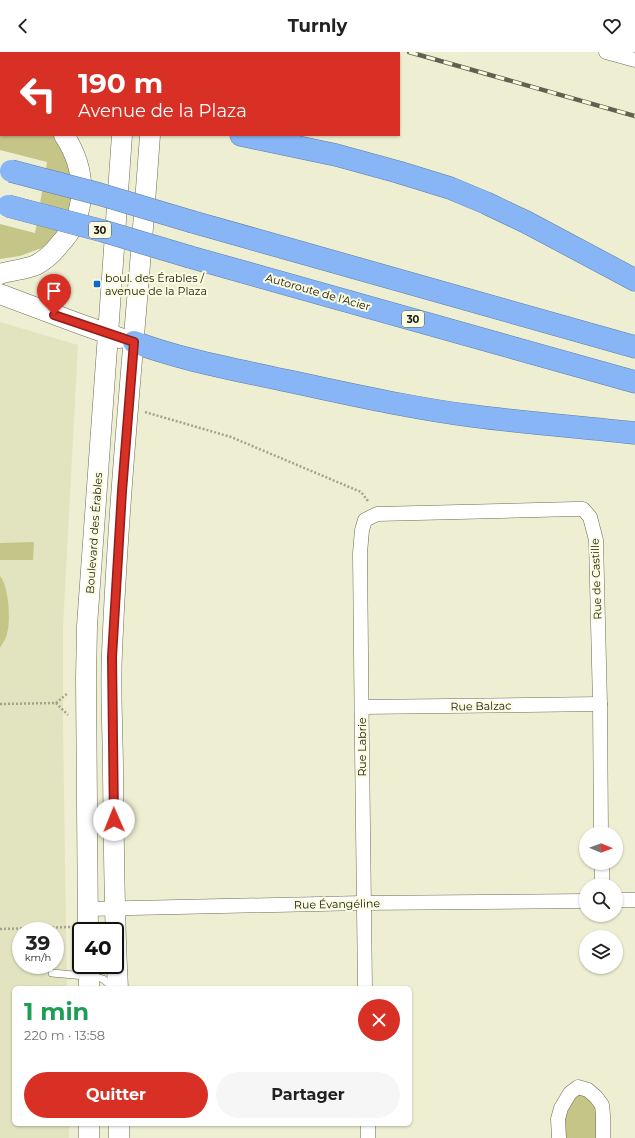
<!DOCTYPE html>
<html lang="fr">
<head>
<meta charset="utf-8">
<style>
  :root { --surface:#fff; --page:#f6f6f6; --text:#222; --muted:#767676; --accent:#d93025 }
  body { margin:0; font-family:Montserrat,sans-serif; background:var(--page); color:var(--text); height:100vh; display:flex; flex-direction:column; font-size:15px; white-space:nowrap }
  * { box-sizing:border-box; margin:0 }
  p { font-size:13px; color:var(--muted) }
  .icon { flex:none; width:22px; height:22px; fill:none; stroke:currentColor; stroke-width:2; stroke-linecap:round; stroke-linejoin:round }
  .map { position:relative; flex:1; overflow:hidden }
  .side { position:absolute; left:12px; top:934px; width:400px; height:140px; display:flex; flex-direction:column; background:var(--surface); border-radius:6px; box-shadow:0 1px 3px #0004 }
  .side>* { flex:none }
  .banner { position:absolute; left:0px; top:0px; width:400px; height:84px; box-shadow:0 1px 3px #0004; background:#d93025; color:#fff; overflow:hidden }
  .needle { width:26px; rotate:91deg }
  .tools { position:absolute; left:579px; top:774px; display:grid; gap:8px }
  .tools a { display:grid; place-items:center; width:44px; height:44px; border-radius:50%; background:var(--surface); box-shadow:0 1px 3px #0004; font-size:20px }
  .speed { position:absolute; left:12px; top:870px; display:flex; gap:8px; font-size:20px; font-weight:700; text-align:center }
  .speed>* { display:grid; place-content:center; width:52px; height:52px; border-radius:50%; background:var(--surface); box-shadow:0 1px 3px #0004; line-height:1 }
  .speed small { font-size:10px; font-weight:400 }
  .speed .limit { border:2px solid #111; border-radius:6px; background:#fff; color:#111 }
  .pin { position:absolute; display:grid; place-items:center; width:34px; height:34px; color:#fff; margin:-41px -17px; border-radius:50% 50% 50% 0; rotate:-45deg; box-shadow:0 0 4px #0007 }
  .pin .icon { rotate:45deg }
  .me { position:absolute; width:44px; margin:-22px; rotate:359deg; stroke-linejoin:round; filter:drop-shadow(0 0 3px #0008) }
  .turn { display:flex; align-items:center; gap:14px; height:84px; padding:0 12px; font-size:18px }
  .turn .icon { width:52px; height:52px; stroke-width:2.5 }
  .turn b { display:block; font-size:28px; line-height:34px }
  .round { display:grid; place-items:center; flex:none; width:42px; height:42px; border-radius:21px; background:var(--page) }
  .head { display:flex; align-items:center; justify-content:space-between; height:68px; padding:0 12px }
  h1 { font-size:24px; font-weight:700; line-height:30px; color:#1e9e55 }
  .action { display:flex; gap:8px; margin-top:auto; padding:8px 12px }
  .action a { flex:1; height:46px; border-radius:24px; background:var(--accent); color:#fff; font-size:16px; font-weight:700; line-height:46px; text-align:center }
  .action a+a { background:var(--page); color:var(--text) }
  header { display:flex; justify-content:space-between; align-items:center; height:52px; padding:0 12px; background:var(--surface); font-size:18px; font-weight:700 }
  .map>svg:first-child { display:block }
  .built { fill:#e2e3bf; fill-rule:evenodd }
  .green { fill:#c5c588 }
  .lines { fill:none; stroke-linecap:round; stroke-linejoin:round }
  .lane-casing { stroke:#6d6d54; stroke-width:8 }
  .street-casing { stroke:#6d6d54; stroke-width:15 }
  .secondary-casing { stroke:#6d6d54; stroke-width:21 }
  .highway-casing { stroke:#607ea4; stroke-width:23 }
  .path { stroke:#a2a38c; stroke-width:2.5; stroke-dasharray:2 2; stroke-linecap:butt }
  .lane { stroke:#fff; stroke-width:7 }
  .street { stroke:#fff; stroke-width:14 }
  .secondary { stroke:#fff; stroke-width:20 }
  .highway { stroke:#87b5f5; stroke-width:22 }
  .rail-casing { stroke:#616151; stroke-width:4.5 }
  .rail { stroke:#fbfcdf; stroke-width:3; stroke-dasharray:9; stroke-linecap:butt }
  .highway-bridge-casing { stroke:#607ea4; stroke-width:23; stroke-linecap:butt }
  .highway-bridge { stroke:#87b5f5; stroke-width:22 }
  .route-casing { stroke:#8d1f18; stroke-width:10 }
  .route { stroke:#d93025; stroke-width:7 }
  .poi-dot { fill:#1069d2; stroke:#fbfcdf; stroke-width:1.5 }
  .labels { text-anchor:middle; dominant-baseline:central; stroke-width:4; stroke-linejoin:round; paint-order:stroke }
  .shield { fill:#fbfcdf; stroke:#5b5c4c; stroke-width:1 }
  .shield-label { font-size:10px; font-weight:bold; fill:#17170d }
  .poi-label { font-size:11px; fill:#17170d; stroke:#fbfcdf; text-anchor:start }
  .street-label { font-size:11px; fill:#17170d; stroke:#fbfcdf }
</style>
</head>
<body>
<header><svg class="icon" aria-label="back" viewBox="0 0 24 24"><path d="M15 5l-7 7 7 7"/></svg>Turnly<svg class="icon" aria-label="heart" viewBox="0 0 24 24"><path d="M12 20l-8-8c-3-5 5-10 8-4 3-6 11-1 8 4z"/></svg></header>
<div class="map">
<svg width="635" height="1086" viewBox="0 0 635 1086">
  <rect width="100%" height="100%" fill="#eeefd2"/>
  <!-- built -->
  <path class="built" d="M0,270L78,293L63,575V676L67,936H14V1072H69V1086H0ZM21,879H55V913H21Z"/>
  <!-- green -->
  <g class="green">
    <polygon points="0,12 1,13 1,83 57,83 71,116 71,148 62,178 47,194 20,204 0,207 0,172 35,181 47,110 0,98"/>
    <polygon points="34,490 33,508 0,508 0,491"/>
    <path d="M0,524C9,535 11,568 7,582C6,587 2,592 0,596Z"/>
    <polygon points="579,1039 599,1053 599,1086 561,1086 561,1067"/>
  </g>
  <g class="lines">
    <defs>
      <polyline id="lane" points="52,921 96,925 103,927 114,936"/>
      <g id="street">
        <polyline points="606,0 635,8"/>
        <polyline points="362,655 600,652"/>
        <polyline points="602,811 602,833"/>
        <polyline points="616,848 635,848"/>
        <polyline points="88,857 363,851 586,849"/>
        <path d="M365,936C362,791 362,646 360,501L362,478L365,468L377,462L575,457H583L590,465L596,488L600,652L601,781"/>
        <polyline points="368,1072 368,1086"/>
        <polyline points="559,1086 558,1067 561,1056 570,1041 578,1035 588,1038 596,1045 602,1053 603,1063 603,1086"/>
      </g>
      <g id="secondary">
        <polyline points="12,0 13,1"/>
        <polyline points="134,1 134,0"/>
        <polyline points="157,1 157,0"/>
        <path d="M0,222C12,218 24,218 36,213C45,208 53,201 59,193C89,162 87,118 64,83"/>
        <polyline points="0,242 80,272 120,286"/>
        <polyline points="88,879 86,627 87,574 108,282 122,83"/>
        <polyline points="89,913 89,936"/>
        <path d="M118,936C114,865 114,793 113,721C113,681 110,641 112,601C119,428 138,256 150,83"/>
        <polyline points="119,1072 119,1086"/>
        <polyline points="89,1086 89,1072"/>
      </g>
      <g id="highway">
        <polyline points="241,83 336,103 398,120 450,136 486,151 526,170 635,228"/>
        <polyline points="193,170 635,295"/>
        <polyline points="190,205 635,330"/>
        <path d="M134,290C182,308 233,317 283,328C346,341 409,356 473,364C527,371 581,375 635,381"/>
      </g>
    </defs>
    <!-- lane casing -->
    <use href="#lane" class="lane-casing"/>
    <!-- street casing -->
    <use href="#street" class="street-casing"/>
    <!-- secondary casing -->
    <use href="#secondary" class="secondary-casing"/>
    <!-- highway casing -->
    <use href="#highway" class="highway-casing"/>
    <!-- path -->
    <g class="path">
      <polyline points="145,360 231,385 361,440 368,449"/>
      <polyline points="56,651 68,663"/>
      <polyline points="0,652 56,651 68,641"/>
      <polyline points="0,877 70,875"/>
    </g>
    <!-- lane -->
    <use href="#lane" class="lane"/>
    <!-- street -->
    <use href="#street" class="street"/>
    <!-- secondary -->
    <use href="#secondary" class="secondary"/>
    <!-- highway -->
    <use href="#highway" class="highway"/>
    <defs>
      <polyline id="rail" points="409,0 635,64"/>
    </defs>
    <!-- rail casing -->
    <use href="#rail" class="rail-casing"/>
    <!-- rail -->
    <use href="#rail" class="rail"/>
    <defs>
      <g id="highway-bridge">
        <polyline points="11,119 99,142 193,170"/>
        <polyline points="8,154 103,179 190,205"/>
      </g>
    </defs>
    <!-- highway-bridge casing -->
    <use href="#highway-bridge" class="highway-bridge-casing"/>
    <!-- highway-bridge -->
    <use href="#highway-bridge" class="highway-bridge"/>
  </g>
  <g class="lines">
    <defs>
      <polyline id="route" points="54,263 134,290 122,439 112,605 114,768"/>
    </defs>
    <!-- route casing -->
    <use href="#route" class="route-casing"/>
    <!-- route -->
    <use href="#route" class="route"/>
  </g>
  <!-- markers -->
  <rect class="poi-dot" x="93" y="228" width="8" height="8" rx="2"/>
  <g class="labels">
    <!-- shield labels -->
    <g class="shield">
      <rect x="89" y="170" width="22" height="16" rx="3"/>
      <rect x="402" y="259" width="22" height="16" rx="3"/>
    </g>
    <g class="shield-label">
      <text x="100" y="178">30</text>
      <text x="413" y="267">30</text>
    </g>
    <!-- poi labels -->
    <g class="poi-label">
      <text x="105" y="226">boul. des Érables /<tspan x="105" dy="13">avenue de la Plaza</tspan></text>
    </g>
    <!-- street labels -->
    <g class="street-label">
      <text transform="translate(318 240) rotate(16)">Autoroute de l'Acier</text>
      <text transform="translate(94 481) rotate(-86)">Boulevard des Érables</text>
      <text transform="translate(596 527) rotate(-92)">Rue de Castille</text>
      <text transform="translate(481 654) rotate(-1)">Rue Balzac</text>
      <text transform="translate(362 695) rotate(-90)">Rue Labrie</text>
      <text transform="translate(337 852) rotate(-1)">Rue Évangéline</text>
    </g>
  </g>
</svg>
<div class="tools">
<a><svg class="needle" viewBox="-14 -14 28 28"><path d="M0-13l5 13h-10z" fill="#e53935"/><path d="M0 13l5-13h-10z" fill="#767676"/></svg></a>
<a><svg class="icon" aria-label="search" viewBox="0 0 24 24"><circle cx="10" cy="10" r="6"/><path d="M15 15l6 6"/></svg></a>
<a><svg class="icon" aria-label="layers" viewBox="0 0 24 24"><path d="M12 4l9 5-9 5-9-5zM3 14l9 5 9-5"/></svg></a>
</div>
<div class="speed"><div>39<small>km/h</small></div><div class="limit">40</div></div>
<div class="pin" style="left:54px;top:263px;background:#d93025"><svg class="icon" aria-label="arrive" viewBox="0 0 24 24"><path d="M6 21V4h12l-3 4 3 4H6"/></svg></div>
<svg class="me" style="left:114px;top:768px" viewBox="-20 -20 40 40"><circle r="19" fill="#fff"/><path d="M0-13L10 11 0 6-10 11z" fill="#d93025"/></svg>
<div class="banner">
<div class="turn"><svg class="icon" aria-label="left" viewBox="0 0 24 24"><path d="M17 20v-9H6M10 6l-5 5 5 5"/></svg><div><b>190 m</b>Avenue de la Plaza</div></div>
</div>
<section class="side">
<div class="head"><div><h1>1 min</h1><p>220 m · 13:58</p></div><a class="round" style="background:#d93025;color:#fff"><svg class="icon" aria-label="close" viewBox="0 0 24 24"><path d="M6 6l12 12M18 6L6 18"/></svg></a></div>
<div class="action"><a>Quitter</a><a>Partager</a></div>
</section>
</div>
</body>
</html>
